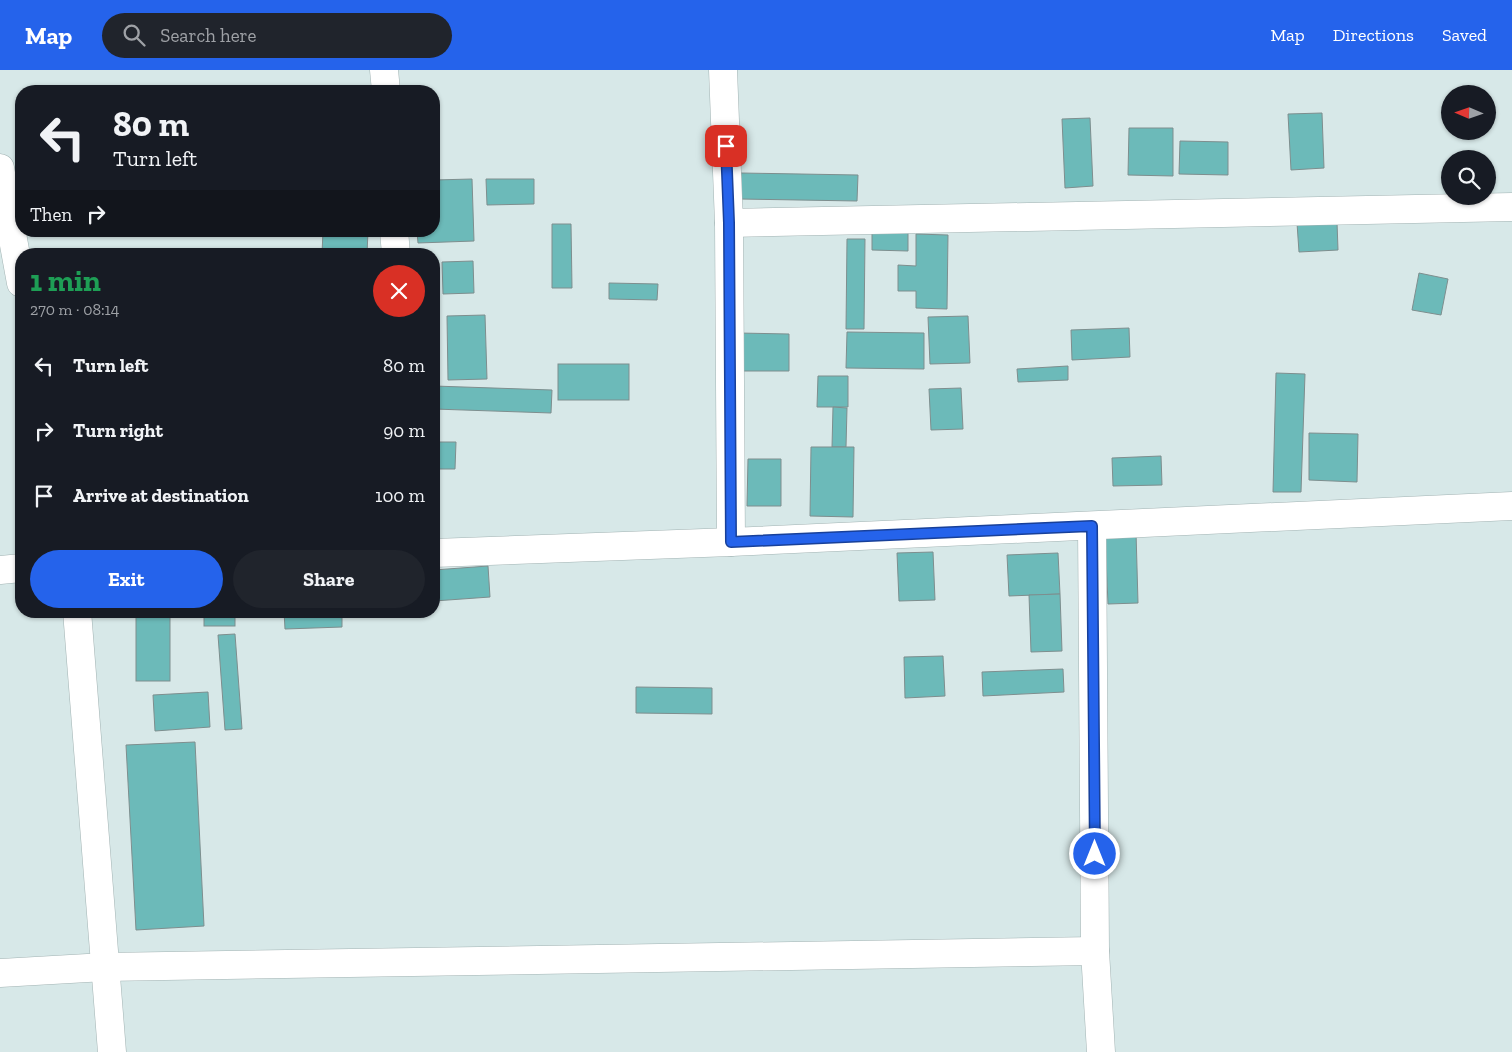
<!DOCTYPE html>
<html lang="en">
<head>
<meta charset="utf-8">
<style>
  :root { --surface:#171b24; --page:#20242c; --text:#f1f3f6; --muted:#9ea1a6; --accent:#2563eb }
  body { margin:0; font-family:"Zilla Slab",serif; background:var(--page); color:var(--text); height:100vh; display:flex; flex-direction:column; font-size:19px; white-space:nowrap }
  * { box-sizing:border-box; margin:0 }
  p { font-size:16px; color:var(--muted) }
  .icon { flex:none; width:28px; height:28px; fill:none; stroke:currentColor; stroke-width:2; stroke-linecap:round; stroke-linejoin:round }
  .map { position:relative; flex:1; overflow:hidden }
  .drawer { position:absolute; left:15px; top:178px; width:425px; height:370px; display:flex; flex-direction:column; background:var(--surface); border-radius:20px; box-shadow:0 1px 4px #0004 }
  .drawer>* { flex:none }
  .guide { position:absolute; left:15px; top:15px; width:425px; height:152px; border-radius:20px; box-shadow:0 1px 4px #0004; background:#171b24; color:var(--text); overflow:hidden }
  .needle { width:32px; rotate:272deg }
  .fabs { position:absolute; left:1441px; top:15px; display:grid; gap:10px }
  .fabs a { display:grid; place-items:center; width:55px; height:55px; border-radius:50%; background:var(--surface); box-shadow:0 1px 4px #0004; font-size:25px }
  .pin { position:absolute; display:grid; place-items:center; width:42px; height:42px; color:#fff; margin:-21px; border-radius:10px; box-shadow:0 2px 8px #0006 }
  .me { position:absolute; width:55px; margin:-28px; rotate:0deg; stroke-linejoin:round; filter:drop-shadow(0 0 4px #0008) }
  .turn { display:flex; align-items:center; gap:18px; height:105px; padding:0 15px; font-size:22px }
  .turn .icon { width:65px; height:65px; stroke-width:2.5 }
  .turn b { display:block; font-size:35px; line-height:42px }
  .then { display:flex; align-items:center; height:48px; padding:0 15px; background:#0003; gap:10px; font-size:19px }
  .round { display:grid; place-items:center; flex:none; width:52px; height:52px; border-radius:26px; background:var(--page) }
  .overview { display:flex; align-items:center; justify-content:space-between; height:85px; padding:0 15px }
  h1 { font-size:30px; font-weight:700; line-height:38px; color:#1e9e55 }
  .button { display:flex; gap:10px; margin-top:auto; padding:10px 15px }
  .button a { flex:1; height:58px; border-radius:30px; background:var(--accent); color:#fff; font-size:20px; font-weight:700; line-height:58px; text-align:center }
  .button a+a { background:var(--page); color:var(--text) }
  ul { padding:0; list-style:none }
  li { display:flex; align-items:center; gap:15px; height:65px; padding:0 15px }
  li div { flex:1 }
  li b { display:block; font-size:19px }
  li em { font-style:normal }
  header { display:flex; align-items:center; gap:30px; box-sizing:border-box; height:70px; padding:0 25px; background:var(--accent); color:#fff }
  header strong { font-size:24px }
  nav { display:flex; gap:28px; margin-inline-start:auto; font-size:18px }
  .search { width:350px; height:45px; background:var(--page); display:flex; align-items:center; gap:12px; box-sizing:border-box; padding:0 18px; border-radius:28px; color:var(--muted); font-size:19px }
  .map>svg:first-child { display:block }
  .building { fill:#6cbab9; stroke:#7e8e8e }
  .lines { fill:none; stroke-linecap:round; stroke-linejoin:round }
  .minor-casing { stroke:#a2b3b3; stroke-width:29 }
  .minor { stroke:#fff; stroke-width:28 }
  .route-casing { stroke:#184099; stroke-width:12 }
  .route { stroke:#2563eb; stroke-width:9 }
</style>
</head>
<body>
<header>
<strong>Map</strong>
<div class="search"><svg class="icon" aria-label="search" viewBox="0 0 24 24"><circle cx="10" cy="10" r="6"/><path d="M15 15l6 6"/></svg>Search here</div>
<nav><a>Map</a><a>Directions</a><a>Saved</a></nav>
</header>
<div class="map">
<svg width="1512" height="982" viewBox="0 0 1512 982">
  <rect width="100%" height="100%" fill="#d7e8e8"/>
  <!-- building -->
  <g class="building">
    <polygon points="1322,43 1324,98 1291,100 1288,44"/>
    <polygon points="1090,48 1093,116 1065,118 1062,49"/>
    <polygon points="1129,58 1173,58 1173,106 1128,105"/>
    <polygon points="1180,71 1228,72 1228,105 1179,104"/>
    <polygon points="741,103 858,105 857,131 740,129"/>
    <polygon points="472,109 474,171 418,173 417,161 434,161 434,110"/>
    <polygon points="486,109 534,109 534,134 487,135"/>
    <polygon points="1337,152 1338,180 1299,182 1297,153"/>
    <polygon points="552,154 571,154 572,218 552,218"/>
    <polygon points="323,161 368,161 367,184 322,184"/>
    <polygon points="872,161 908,161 908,181 872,180"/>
    <polygon points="916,164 948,165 947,239 916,238 916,221 898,221 898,195 916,196"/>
    <polygon points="847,169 865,169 864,259 846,259"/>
    <polygon points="473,191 474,223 443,224 442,192"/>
    <polygon points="1419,203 1448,209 1441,245 1412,240"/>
    <polygon points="609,213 658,214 657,230 609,229"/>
    <polygon points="485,245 487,309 448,310 447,246"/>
    <polygon points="968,246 970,293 930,294 928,247"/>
    <polygon points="1129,258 1130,287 1072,290 1071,260"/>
    <polygon points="847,262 924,263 924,299 846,298"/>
    <polygon points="738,263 789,264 789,301 738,301"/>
    <rect x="558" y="294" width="71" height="36"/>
    <polygon points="1068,296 1068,310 1018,312 1017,299"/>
    <polygon points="1276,303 1305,304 1301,422 1273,422"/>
    <polygon points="818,306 848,306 848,337 817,337"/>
    <polygon points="434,316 552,320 551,343 434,339"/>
    <polygon points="961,318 963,359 931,360 929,319"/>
    <polygon points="833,337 847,338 846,377 832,377"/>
    <polygon points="1309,363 1358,364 1357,412 1309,410"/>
    <polygon points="434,372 456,372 455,399 434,399"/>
    <polygon points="811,377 854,377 853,447 810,446"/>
    <polygon points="1161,386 1162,415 1113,416 1112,388"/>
    <polygon points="748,389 781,389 781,436 747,436"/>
    <polygon points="1136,462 1138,533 1108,534 1105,463"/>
    <polygon points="933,482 935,530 899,531 897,483"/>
    <polygon points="1058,483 1060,524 1009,526 1007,485"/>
    <polygon points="488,496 490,527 434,531 434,500"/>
    <polygon points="1060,524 1062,581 1031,582 1029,525"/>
    <rect x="136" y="541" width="34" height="70"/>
    <rect x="204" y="541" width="31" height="15"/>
    <polygon points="284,541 342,541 342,557 285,559"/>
    <polygon points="235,564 242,659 225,660 218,565"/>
    <polygon points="943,586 945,626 905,628 904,587"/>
    <polygon points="1063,599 1064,622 983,626 982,602"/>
    <polygon points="636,617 712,618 712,644 636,643"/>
    <polygon points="208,622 210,657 155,661 153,625"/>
    <polygon points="195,672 204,856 136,860 126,675"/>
  </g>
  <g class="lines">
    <defs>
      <g id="minor">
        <polyline points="384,0 386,21"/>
        <polyline points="723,0 729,153 731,472"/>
        <polyline points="0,98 21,213"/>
        <polyline points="729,153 1512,137"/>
        <polyline points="394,161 396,184"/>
        <polyline points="1092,456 1095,881 1101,982"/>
        <polyline points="434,483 731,472 1512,436"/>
        <polyline points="0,500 21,498"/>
        <polyline points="77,541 112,982"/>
        <polyline points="0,903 105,897 1095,881"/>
      </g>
    </defs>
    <!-- minor casing -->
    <use href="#minor" class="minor-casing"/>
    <!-- minor -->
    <use href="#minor" class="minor"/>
  </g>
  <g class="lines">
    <defs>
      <polyline id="route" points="726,76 729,153 731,472 1092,456 1095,784"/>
    </defs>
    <!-- route casing -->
    <use href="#route" class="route-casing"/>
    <!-- route -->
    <use href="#route" class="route"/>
  </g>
</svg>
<div class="fabs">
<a><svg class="needle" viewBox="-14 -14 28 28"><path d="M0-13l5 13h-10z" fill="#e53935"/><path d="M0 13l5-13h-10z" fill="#9ea1a6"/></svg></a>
<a><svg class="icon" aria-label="search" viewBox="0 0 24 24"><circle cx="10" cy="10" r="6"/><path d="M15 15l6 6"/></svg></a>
</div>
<div class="pin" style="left:726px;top:76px;background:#d93025"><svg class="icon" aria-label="arrive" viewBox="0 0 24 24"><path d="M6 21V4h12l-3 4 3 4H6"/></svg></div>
<svg class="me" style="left:1095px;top:784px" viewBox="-20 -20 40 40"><circle r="17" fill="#2563eb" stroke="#fff" stroke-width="3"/><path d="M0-11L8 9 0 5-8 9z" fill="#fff"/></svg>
<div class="guide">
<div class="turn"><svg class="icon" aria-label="left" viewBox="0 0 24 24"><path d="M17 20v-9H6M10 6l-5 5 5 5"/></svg><div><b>80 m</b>Turn left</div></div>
<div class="then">Then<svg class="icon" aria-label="right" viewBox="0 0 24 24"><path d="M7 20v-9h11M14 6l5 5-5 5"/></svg></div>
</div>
<section class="drawer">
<div class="overview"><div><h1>1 min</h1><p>270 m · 08:14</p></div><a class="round" style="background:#d93025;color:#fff"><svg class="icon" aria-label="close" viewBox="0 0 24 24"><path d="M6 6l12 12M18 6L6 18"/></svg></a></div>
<ul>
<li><svg class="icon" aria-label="left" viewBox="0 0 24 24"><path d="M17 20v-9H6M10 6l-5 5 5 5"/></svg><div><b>Turn left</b></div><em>80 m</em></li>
<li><svg class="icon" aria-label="right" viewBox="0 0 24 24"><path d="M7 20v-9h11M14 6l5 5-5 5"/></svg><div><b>Turn right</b></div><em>90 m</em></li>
<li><svg class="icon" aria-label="arrive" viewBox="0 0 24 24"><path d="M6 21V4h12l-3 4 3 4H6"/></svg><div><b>Arrive at destination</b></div><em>100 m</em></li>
</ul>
<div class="button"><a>Exit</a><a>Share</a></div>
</section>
</div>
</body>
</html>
